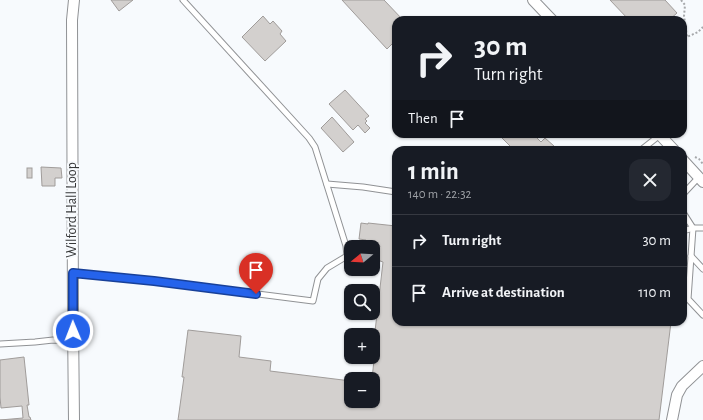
<!DOCTYPE html>
<html lang="en">
<head>
<meta charset="utf-8">
<style>
  :root { --surface:#171b24; --page:#242831; --text:#f1f3f6; --muted:#9ea1a6; --line:#363941 }
  body { margin:0; font-family:"Alegreya Sans",sans-serif; background:var(--page); color:var(--text); height:100vh; display:flex; flex-direction:column; font-size:15px; white-space:nowrap }
  * { box-sizing:border-box; margin:0 }
  p { font-size:13px; color:var(--muted) }
  .icon { flex:none; width:22px; height:22px; fill:none; stroke:currentColor; stroke-width:2; stroke-linecap:round; stroke-linejoin:round }
  .map { position:relative; flex:1; overflow:hidden }
  .sheet { position:absolute; left:392px; top:146px; width:295px; height:180px; display:flex; flex-direction:column; background:var(--surface); border-radius:12px; box-shadow:0 1px 3px #0004 }
  .sheet>* { flex:none }
  .hud { position:absolute; left:392px; top:16px; width:295px; height:122px; border-radius:12px; box-shadow:0 1px 3px #0004; background:#171b24; color:var(--text); overflow:hidden }
  .needle { width:26px; rotate:252deg }
  .controls { position:absolute; left:344px; top:240px; display:grid; gap:8px }
  .controls a { display:grid; place-items:center; width:36px; height:36px; border-radius:8px; background:var(--surface); box-shadow:0 1px 3px #0004; font-size:20px }
  .pin { position:absolute; display:grid; place-items:center; width:34px; height:34px; color:#fff; margin:-41px -17px; border-radius:50% 50% 50% 0; rotate:-45deg; box-shadow:0 0 4px #0007 }
  .pin .icon { rotate:45deg }
  .me { position:absolute; width:44px; margin:-22px; rotate:359deg; stroke-linejoin:round; filter:drop-shadow(0 0 3px #0008) }
  .turn { display:flex; align-items:center; gap:14px; height:84px; padding:0 16px; font-size:18px }
  .turn .icon { width:52px; height:52px; stroke-width:2.5 }
  .turn b { display:block; font-size:28px; line-height:34px }
  .then { display:flex; align-items:center; height:38px; padding:0 16px; background:#0003; gap:8px; font-size:15px }
  .round { display:grid; place-items:center; flex:none; width:42px; height:42px; border-radius:12px; background:var(--page) }
  .head { display:flex; align-items:center; justify-content:space-between; height:68px; padding:0 16px }
  h1 { font-size:24px; font-weight:700; line-height:30px }
  ul { padding:0; list-style:none }
  li { display:flex; align-items:center; gap:12px; height:52px; padding:0 16px; border-top:1px solid var(--line) }
  li div { flex:1 }
  li b { display:block; font-size:15px }
  li em { font-style:normal }
  .map>svg:first-child { display:block }
  .building { fill:#d3d0ce; stroke:#a09c9a }
  .lines { fill:none; stroke-linecap:round; stroke-linejoin:round }
  .service-casing { stroke:#909295; stroke-width:7 }
  .minor-casing { stroke:#909295; stroke-width:12 }
  .path { stroke:#a6a8ab; stroke-width:2; stroke-dasharray:2 2; stroke-linecap:butt }
  .service { stroke:#fff; stroke-width:5 }
  .minor { stroke:#fff; stroke-width:10 }
  .route-casing { stroke:#184099; stroke-width:10 }
  .route { stroke:#2563eb; stroke-width:7 }
  .labels { text-anchor:middle; dominant-baseline:central; stroke-width:4; stroke-linejoin:round; paint-order:stroke }
  .street-label { font-size:14px; fill:#363738; stroke:#f7fafd }
</style>
</head>
<body>
<div class="map">
<svg width="703" height="420" viewBox="0 0 703 420">
  <rect width="100%" height="100%" fill="#f7fafd"/>
  <!-- building -->
  <g class="building">
    <polygon points="111,0 133,0 119,11"/>
    <polygon points="342,0 384,0 403,20 396,20 396,40 387,49"/>
    <polygon points="610,0 665,0 677,13 669,20 629,20"/>
    <polygon points="263,16 270,24 273,21 282,31 280,34 286,41 265,61 242,37"/>
    <polygon points="345,90 369,116 365,119 367,121 365,123 370,128 365,133 358,125 353,130 329,104"/>
    <polygon points="332,117 354,142 343,152 321,128"/>
    <polygon points="498,134 519,134 521,136 522,134 533,134 541,142 545,138 554,146 550,150 506,150 510,146"/>
    <polygon points="41,167 61,168 62,178 55,178 55,186 42,186"/>
    <rect x="27" y="168" width="5" height="10"/>
    <polygon points="361,223 368,224 368,223 396,226 396,322 671,322 659,420 178,420 184,377 182,377 188,330 241,336 239,357 271,361 270,371 351,381 351,401 373,401 373,379 372,379 376,341 374,340 383,262 380,261 378,257 378,251 380,246 375,245 374,248 370,247 370,244 366,244 366,240 359,239"/>
    <polygon points="24,357 29,405 27,405 29,417 30,417 31,420 0,420 23,418 22,406 1,408 0,397 0,360"/>
  </g>
  <g class="lines">
    <defs>
      <g id="service">
        <polyline points="641,150 660,135"/>
        <polyline points="327,184 363,187 396,192"/>
        <polyline points="683,197 684,193 699,177"/>
        <polyline points="683,210 684,214 693,228 688,299 703,315"/>
        <polyline points="683,231 693,228 703,228"/>
        <polyline points="691,256 703,269"/>
        <polyline points="73,273 154,281 313,301 318,279 327,268 347,256 346,246 315,147 309,138 183,0"/>
        <polyline points="0,344 35,342 53,340 73,341"/>
      </g>
      <g id="minor">
        <polyline points="533,0 552,20"/>
        <polyline points="659,134 674,150"/>
        <polyline points="683,160 703,182"/>
        <polyline points="74,420 73,321 72,20 74,0"/>
        <polyline points="672,420 677,395 682,386 703,366"/>
      </g>
    </defs>
    <!-- service casing -->
    <use href="#service" class="service-casing"/>
    <!-- minor casing -->
    <use href="#minor" class="minor-casing"/>
    <!-- path -->
    <g class="path">
      <polyline points="681,0 685,5 684,16 687,37 698,32 703,27"/>
      <polyline points="695,157 699,159 703,164"/>
    </g>
    <!-- service -->
    <use href="#service" class="service"/>
    <!-- minor -->
    <use href="#minor" class="minor"/>
  </g>
  <g class="lines">
    <defs>
      <polyline id="route" points="73,331 73,273 154,281 256,294"/>
    </defs>
    <!-- route casing -->
    <use href="#route" class="route-casing"/>
    <!-- route -->
    <use href="#route" class="route"/>
  </g>
  <g class="labels">
    <!-- street labels -->
    <g class="street-label">
      <text transform="translate(72 210) rotate(-90)">Wilford Hall Loop</text>
    </g>
  </g>
</svg>
<div class="controls">
<a><svg class="needle" viewBox="-14 -14 28 28"><path d="M0-13l5 13h-10z" fill="#e53935"/><path d="M0 13l5-13h-10z" fill="#9ea1a6"/></svg></a>
<a><svg class="icon" aria-label="search" viewBox="0 0 24 24"><circle cx="10" cy="10" r="6"/><path d="M15 15l6 6"/></svg></a>
<a>+</a>
<a>−</a>
</div>
<div class="pin" style="left:256px;top:294px;background:#d93025"><svg class="icon" aria-label="arrive" viewBox="0 0 24 24"><path d="M6 21V4h12l-3 4 3 4H6"/></svg></div>
<svg class="me" style="left:73px;top:331px" viewBox="-20 -20 40 40"><circle r="17" fill="#2563eb" stroke="#fff" stroke-width="3"/><path d="M0-11L8 9 0 5-8 9z" fill="#fff"/></svg>
<div class="hud">
<div class="turn"><svg class="icon" aria-label="right" viewBox="0 0 24 24"><path d="M7 20v-9h11M14 6l5 5-5 5"/></svg><div><b>30 m</b>Turn right</div></div>
<div class="then">Then<svg class="icon" aria-label="arrive" viewBox="0 0 24 24"><path d="M6 21V4h12l-3 4 3 4H6"/></svg></div>
</div>
<section class="sheet">
<div class="head"><div><h1>1 min</h1><p>140 m · 22:32</p></div><a class="round"><svg class="icon" aria-label="close" viewBox="0 0 24 24"><path d="M6 6l12 12M18 6L6 18"/></svg></a></div>
<ul>
<li><svg class="icon" aria-label="right" viewBox="0 0 24 24"><path d="M7 20v-9h11M14 6l5 5-5 5"/></svg><div><b>Turn right</b></div><em>30 m</em></li>
<li><svg class="icon" aria-label="arrive" viewBox="0 0 24 24"><path d="M6 21V4h12l-3 4 3 4H6"/></svg><div><b>Arrive at destination</b></div><em>110 m</em></li>
</ul>
</section>
</div>
</body>
</html>
